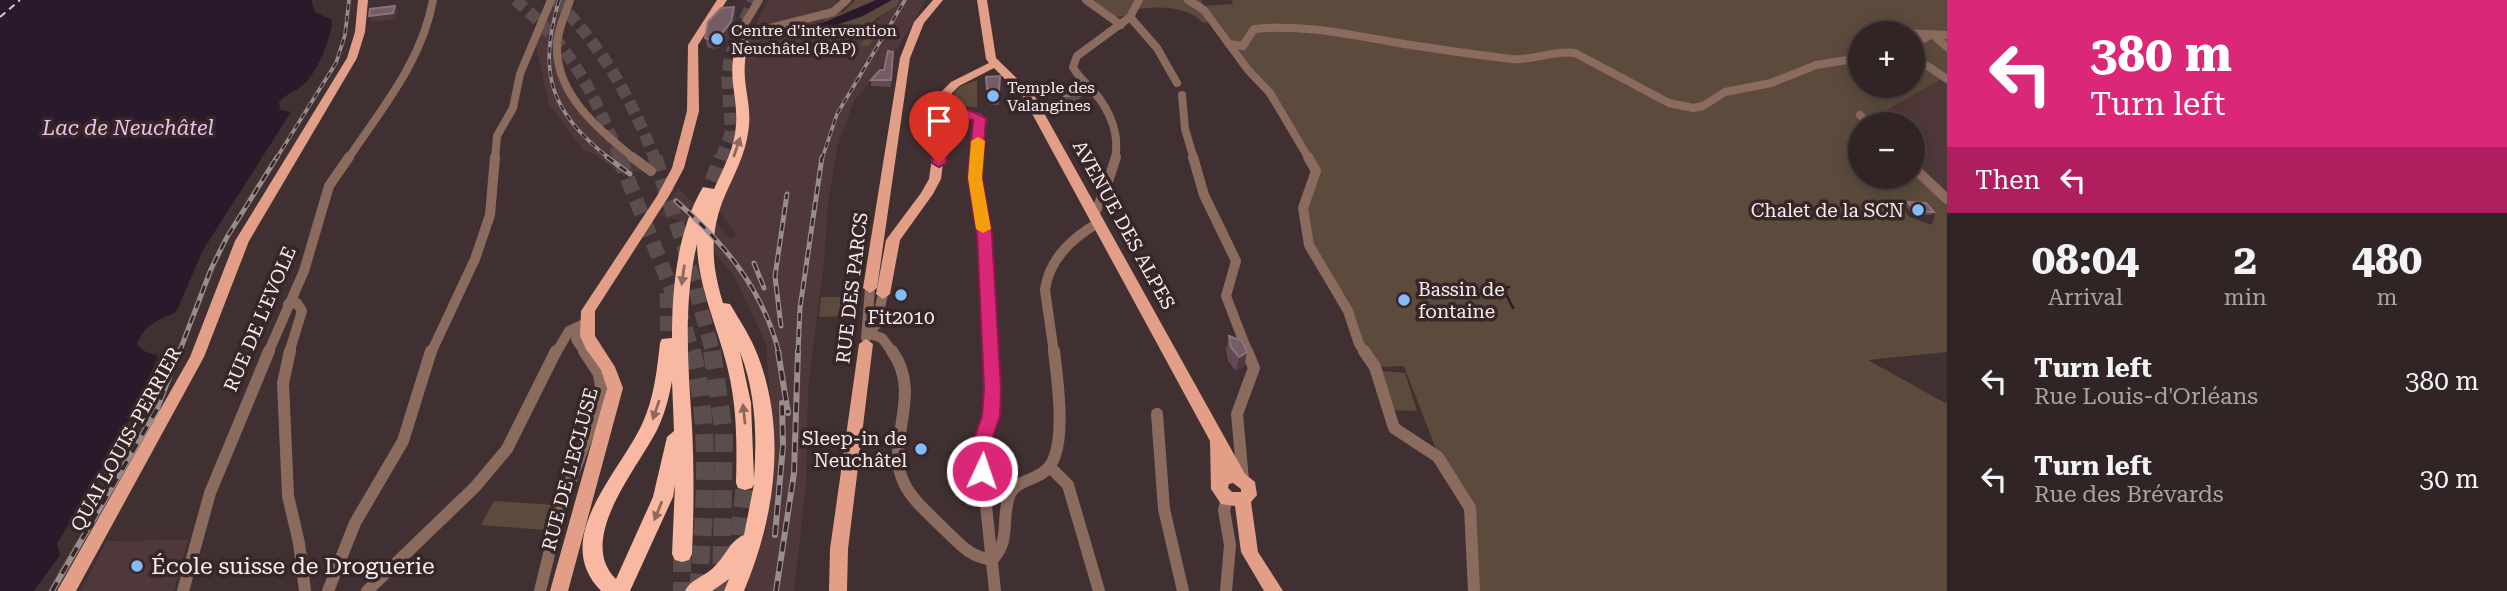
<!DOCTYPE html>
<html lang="en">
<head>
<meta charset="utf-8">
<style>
  :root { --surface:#302425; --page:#3c3032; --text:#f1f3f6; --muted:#a8a4a7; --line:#4b4142 }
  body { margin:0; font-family:"Roboto Serif",serif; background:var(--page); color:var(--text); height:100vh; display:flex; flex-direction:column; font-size:26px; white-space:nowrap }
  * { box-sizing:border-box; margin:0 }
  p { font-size:23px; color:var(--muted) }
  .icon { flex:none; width:38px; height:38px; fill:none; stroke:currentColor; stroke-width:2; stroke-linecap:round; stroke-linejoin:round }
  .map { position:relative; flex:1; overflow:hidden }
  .drawer { display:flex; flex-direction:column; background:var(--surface); width:560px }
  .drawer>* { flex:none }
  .top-card { background:#db2777; color:#fff; overflow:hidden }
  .tools { position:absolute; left:1848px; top:21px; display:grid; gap:14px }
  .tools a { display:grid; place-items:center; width:77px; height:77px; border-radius:50%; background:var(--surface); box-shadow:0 4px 18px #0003,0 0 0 2px var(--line); font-size:35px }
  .pin { position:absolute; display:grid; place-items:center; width:60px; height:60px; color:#fff; margin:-72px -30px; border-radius:50% 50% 50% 0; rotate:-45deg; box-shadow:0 0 7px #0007 }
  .pin .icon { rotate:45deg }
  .me { position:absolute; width:77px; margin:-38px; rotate:3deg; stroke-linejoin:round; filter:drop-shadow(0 0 5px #0008) }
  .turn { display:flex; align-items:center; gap:24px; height:147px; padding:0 28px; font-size:32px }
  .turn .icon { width:91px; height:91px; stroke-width:2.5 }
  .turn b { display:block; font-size:49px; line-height:60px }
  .then { display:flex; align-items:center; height:66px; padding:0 28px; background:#0003; gap:14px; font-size:26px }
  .eta { display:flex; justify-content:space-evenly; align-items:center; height:119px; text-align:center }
  .eta b { font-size:42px; font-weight:700; line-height:49px }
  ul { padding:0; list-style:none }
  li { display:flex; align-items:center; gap:21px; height:98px; padding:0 28px }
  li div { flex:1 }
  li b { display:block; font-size:26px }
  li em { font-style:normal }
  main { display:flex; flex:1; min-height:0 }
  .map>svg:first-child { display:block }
  .built { fill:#4f3839 }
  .green { fill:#5c4b3c; fill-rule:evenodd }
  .water { fill:#2a182b }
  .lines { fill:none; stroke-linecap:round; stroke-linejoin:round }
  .stream { stroke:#2a182b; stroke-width:2.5 }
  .river { fill:#2a182b; fill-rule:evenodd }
  .ferry { stroke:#e9c0eb; stroke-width:2; stroke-dasharray:7 5; stroke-linecap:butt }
  .highway-tunnel-far2 { stroke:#5b4c4d; stroke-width:12; stroke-dasharray:12 6; stroke-linecap:butt }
  .highway-tunnel-far1 { stroke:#5b4c4d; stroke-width:15; stroke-dasharray:15 8; stroke-linecap:butt }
  .highway-tunnel { stroke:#5b4c4d; stroke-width:18; stroke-dasharray:18 10; stroke-linecap:butt }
  .minor-far2 { stroke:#8c6b5f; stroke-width:8 }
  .minor-far1 { stroke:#8c6b5f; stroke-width:10 }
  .minor { stroke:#8c6b5f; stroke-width:12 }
  .major { fill:#e29e87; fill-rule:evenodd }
  .highway { fill:#f9b8a1; fill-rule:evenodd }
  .rail-far2-casing { stroke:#998c8d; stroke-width:3.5 }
  .rail-far1-casing { stroke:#998c8d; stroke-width:5 }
  .rail-casing { stroke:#998c8d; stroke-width:6 }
  .rail-far2 { stroke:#362627; stroke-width:2; stroke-dasharray:6; stroke-linecap:butt }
  .rail-far1 { stroke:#362627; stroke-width:2.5; stroke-dasharray:8; stroke-linecap:butt }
  .rail { stroke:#362627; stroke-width:3.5; stroke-dasharray:10; stroke-linecap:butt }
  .wall { fill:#644955 }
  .shaded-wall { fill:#4f3840 }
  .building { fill:#745b66; stroke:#88727b; stroke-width:2 }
  .oneway { fill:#8e685e }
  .route { fill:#db2777; stroke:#8e194d; stroke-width:2 }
  .slow { fill:#f59e0b }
  .poi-dot { fill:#82bcfa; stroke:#362627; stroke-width:2.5 }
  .labels { text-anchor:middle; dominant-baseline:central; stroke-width:7; stroke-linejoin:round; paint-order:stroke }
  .far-poi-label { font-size:16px; fill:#f7eced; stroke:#362627; text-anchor:start }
  .poi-label { font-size:19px; fill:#f7eced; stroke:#362627; text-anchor:end }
  .street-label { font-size:19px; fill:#f7eced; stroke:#362627 }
  .water-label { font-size:21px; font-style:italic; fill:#e9c0eb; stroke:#362627 }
  .near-poi-label { font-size:23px; fill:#f7eced; stroke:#362627; text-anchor:start }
</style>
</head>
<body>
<main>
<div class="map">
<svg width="1947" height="591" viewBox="0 0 1947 591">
  <rect width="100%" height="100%" fill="#403031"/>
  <!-- built -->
  <g class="built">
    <polygon points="347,0 352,0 346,42 331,74 227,241 151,426 80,545 56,591 49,591 60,568 123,465 160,395 220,244 333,63 341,42"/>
    <polygon points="553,0 570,0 560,30 559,62 582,110 651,171 634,172 624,176 593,153 584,151 549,104 536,47"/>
    <polygon points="768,0 853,0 829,22 870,27 899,0 926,0 899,46 854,101 837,148 828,204 824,263 808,388 806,486 794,591 748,591 746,588 758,556 774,447 766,344 734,276 689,223 660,215 678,188 730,238 737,236 718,210 748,128 743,76 748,39"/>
    <polygon points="1943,76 1947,76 1947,205 1913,171 1913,124 1865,124 1855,115"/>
    <polygon points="188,540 174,591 81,591 107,541"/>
  </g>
  <!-- green -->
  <g class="green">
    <polygon points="855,0 899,0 896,6 874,20 882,29 868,46 860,46 871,28 824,21 826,17 844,11"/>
    <path d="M1089,0H1201L1204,6L1233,4L1232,0H1947V76L1876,116L1856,115L1865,124H1860V177H1913V171L1947,205V352L1868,360L1947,404V591H1476L1472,508L1439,457L1404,366L1376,367C1358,332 1308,252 1307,217C1307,199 1312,186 1318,170L1215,22L1203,23C1189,5 1150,5 1130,11L1127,16L1114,17ZM1860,33H1913V86H1860ZM1903,202L1922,204L1935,213L1932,225L1909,217L1901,205Z"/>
    <polygon points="977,80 977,107 956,107 954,93 959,87"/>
    <polygon points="821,297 850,297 848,316 819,317"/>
    <polygon points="1381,371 1405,373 1417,411 1392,410"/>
    <polygon points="494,501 557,505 545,530 481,525"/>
  </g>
  <!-- water -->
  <path class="water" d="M0,0H311L315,12L332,20C332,37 316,75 302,86C294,92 286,94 279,102L280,110L291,112L203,250L176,312C158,320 143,325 137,345L144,351L158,356L136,408L57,544L60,555L34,591H0Z"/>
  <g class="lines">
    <!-- stream -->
    <polyline class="stream" points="1509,287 1503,288 1513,308"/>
    <!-- river -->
    <polygon class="river" points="876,0 892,0 861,17 826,28 820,24"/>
    <!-- ferry -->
    <polyline class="ferry" points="0,17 20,0"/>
    <!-- highway-tunnel-far2 -->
    <g class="highway-tunnel-far2">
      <path d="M515,0C570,44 595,94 620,159"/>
      <path d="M556,0C604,50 629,94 655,159"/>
      <polyline points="721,159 731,132 727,77 730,56 753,0"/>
    </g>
    <!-- highway-tunnel-far1 -->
    <g class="highway-tunnel-far1">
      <polyline points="619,157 678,306 693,353"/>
      <polyline points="655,157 685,250 713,353"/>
      <polyline points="712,181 721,157"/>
      <polyline points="667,293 668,343"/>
    </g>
    <!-- highway-tunnel -->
    <g class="highway-tunnel">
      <path d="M692,351C712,430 705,511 698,591"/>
      <polyline points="712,351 724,433 721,591"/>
      <polyline points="682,554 682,591"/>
      <polyline points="733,591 745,483"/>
    </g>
    <!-- minor-far2 -->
    <g class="minor-far2">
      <path d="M570,0C565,15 557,31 557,47C556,95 600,131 635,159"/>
      <polyline points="759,0 741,30 745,34 833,12 847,0"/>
      <polyline points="1086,0 1121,25"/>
      <polyline points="1188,0 1204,10 1248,70 1270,93 1309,159"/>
      <polyline points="1130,17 1157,48 1177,83"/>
      <polyline points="1905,33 1947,35"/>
      <path d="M1229,44L1243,46L1254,29C1302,24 1346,34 1393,42C1432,49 1472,54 1511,59C1533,61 1553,50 1575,53L1669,103L1693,108L1703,106L1725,92L1771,83L1816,65L1860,58"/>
      <polyline points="1947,47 1932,34 1918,42 1914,48 1923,63 1947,79"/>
      <polyline points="1182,95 1185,129 1194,159"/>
      <polyline points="943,113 969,114 980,118 977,159"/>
      <polyline points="1860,115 1869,124"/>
      <path d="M348,159C382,108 422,61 433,0"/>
      <polyline points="495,159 497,136 513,108 520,74 551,0"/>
      <path d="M1115,159C1120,135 1110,110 1094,92C1087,84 1078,77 1073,67L1077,56L1130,17L1139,0"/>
    </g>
    <!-- minor-far1 -->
    <g class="minor-far1">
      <polyline points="632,157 651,171"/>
      <polyline points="977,157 975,178 984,234 991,353"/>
      <polyline points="1193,157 1204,195 1236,261 1226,296 1248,353"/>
      <polyline points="1308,157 1316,171 1303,208 1309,245 1348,311 1359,344 1365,353"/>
      <polyline points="1913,167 1947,199"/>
      <polyline points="1094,215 1106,188 1116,157"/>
      <polyline points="288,304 297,303 302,311 289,353"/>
      <polyline points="584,325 576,339 585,353"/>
      <polyline points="867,333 882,338 893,353"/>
      <polyline points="867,333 876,325 883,294"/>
      <polyline points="866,338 870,288"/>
      <polyline points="268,353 304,271 329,186 349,157"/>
      <polyline points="431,353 475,259 490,215 495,157"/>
      <polyline points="556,353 569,331 586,323"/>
      <path d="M1054,353L1045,290C1049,259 1072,238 1098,223"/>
    </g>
    <!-- minor -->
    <g class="minor">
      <polyline points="290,351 283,383 288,496 299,543 305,591"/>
      <path d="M892,351C924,395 884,442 904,483C912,500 930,515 943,528C960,544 968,556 992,560"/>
      <polyline points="991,351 991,416 980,448 995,591"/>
      <polyline points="1364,351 1375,367 1394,428 1438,457 1470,508 1474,591"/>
      <polyline points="1157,414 1164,509 1183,591"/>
      <polyline points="1050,467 1068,485 1099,591"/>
      <polyline points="1243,480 1237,414 1254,368 1247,351"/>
      <path d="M992,560C1012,540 1000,517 1010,494C1016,481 1035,480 1045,471C1069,453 1057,378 1054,351"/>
      <polyline points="183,591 210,493 269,351"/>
      <polyline points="328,591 355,523 403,441 431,351"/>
      <polyline points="367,591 475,487 507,449 556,351"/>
      <polyline points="540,591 560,509 594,418 601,386 599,374 584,351"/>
      <polyline points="1226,591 1230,545 1224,510 1227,499"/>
    </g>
    <!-- major -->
    <g class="major">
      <polygon points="358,0 368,0 365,32 357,58 249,241 204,357 76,591 57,591 190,357 235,241 347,58 355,32"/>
      <polygon points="717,0 727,0 698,45 699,111 684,168 669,196 595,311 595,336 615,367 623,388 568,591 550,591 607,388 601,370 586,349 580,336 581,311 657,196 672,168 687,111 688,45"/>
      <polygon points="933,0 943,0 924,23 910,58 877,288 870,293 863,288 900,58 914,22"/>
      <path d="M977,0H987L996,58L1034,95L1245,474L1255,482L1257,495L1251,502L1258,552L1283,591H1264L1241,552L1235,506L1221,504L1211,489L1210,441L1023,97L994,68L959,86L952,93L941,179L933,194L900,240L890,294L883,299L876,294L886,240L921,193L929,179L941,92L951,82L989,63L986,59ZM1233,483L1241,489V492H1232L1228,488L1229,484Z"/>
      <polygon points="866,339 873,344 848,549 847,591 829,591 830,549 859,344"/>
    </g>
    <!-- highway -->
    <path class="highway" d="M743,39L749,42C737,80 754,100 748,133C745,154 735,173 726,193C709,231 711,264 723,303L730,304C740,321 751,337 758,356C787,432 775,518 744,591H724L729,579L712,591H685C690,580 703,577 712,569C724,559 730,540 744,535L754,484L752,488L745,490L738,488L736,483C737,445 737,407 728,370C718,327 698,288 697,244C683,303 688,365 692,426C694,468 694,511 692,554L689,560L682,562L675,560L672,554L675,485L673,497L630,591H601C549,538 621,472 643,422C654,397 657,370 660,343L662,339L672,338C672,288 677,231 703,187L714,189C723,169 735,147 736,125C738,93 726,77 737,42ZM740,352C756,393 757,436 754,479L751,403ZM672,381L674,431L667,437L653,497L616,579C575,539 639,467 658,428C665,413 669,397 672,381Z"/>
    <defs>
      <g id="rail-far2">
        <path d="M559,0C538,73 549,111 610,159"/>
        <polyline points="276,159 336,63 345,35 349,0"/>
        <polyline points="822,159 837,114 905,0"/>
      </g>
      <g id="rail-far1">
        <polyline points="607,157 630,174"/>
        <path d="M676,201C724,243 763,289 779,353"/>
        <polyline points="754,263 764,288"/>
        <polyline points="781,326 775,276 787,194"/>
        <polyline points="179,353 211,269 227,237 277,157"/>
        <polyline points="798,353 800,308 822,157"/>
      </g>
      <g id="rail">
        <polyline points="778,351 788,413"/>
        <polyline points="775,535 783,446 782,403"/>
        <polyline points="52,591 156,411 179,351"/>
        <polyline points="776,591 794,473 798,351"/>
      </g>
    </defs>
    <!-- rail-far2 casing -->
    <use href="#rail-far2" class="rail-far2-casing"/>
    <!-- rail-far1 casing -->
    <use href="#rail-far1" class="rail-far1-casing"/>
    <!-- rail casing -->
    <use href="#rail" class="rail-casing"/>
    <!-- rail-far2 -->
    <use href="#rail-far2" class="rail-far2"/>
    <!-- rail-far1 -->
    <use href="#rail-far1" class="rail-far1"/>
    <!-- rail -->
    <use href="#rail" class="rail"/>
  </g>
  <!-- wall -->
  <g class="wall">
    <polygon points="736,16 733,31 720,47 713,49 707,47 705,38"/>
    <polygon points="893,52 891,87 871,86 871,80 884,70"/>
    <polygon points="1000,76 999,105 991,105 990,101 987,101 986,77"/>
    <polygon points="1062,88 1080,96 1079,102 1063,103"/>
    <polygon points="1907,202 1934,212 1932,215 1913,214 1905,205"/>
    <polygon points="1229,336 1247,352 1244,366 1236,371 1228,361 1226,350"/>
  </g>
  <!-- shaded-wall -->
  <g class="shaded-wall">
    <polygon points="395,6 398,12 395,19 372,22 369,16"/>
    <polygon points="734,7 736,16 733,31 720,47 713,49 712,40"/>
    <polygon points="1247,352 1244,366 1236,371 1239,357"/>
  </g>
  <!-- building -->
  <g class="building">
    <polygon points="395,6 393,13 369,16 370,9"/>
    <polygon points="734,7 731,22 718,38 712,40 705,38 708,22 721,8"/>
    <polygon points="888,51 893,52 891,80 871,80 880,70 884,70"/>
    <polygon points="1000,76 999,92 991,92 991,89 987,89 986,77"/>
    <polygon points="1078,87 1080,96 1064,96 1062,88"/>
    <polygon points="1907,202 1926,203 1934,212 1916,211"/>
    <polygon points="1229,336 1242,341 1247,352 1239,357 1231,347"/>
  </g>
  <!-- one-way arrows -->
  <defs><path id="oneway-solid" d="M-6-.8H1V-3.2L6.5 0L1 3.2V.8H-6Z" transform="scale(1.75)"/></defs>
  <g class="oneway">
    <use href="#oneway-solid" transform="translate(737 147) rotate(-71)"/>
    <use href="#oneway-solid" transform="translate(683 275) rotate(98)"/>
    <use href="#oneway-solid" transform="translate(656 410) rotate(109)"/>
    <use href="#oneway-solid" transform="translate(744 414) rotate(-96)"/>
    <use href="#oneway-solid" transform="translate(658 511) rotate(112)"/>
  </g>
  <!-- route -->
  <polygon class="route" points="969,110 986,118 982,178 992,234 1001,389 1000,416 989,448 991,471 989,476 982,478 975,476 971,448 982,416 984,389 977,234 968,178 973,120 950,117 946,163 939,167 932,163 939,111"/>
  <!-- slow -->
  <polygon class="slow" points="978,137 985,141 982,178 991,229 983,233 976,229 968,178 971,141"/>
  <!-- markers -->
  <g class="poi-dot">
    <circle cx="717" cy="39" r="7"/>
    <circle cx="993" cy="96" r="7"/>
    <circle cx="1918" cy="210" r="7"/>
    <circle cx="901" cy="295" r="7"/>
    <circle cx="1404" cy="300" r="7"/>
    <circle cx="921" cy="449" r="7"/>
    <circle cx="137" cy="566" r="7"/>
  </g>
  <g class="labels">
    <!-- far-poi labels -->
    <g class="far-poi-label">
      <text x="731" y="30">Centre d'intervention<tspan x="731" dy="18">Neuchâtel (BAP)</tspan></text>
      <text x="1007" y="87">Temple des<tspan x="1007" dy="18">Valangines</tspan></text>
    </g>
    <!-- poi labels -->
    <g class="poi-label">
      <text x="1904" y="210">Chalet de la SCN</text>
      <text x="1418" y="289" text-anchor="start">Bassin de<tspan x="1418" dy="22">fontaine</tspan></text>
      <text x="901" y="317" text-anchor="middle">Fit2010</text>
      <text x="907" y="438">Sleep-in de<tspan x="907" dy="22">Neuchâtel</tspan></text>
    </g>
    <!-- street labels -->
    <g class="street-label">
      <text transform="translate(1124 225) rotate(61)">AVENUE DES ALPES</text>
      <text transform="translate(852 288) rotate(-83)">RUE DES PARCS</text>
      <text transform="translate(260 319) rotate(-67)">RUE DE L'EVOLE</text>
      <text transform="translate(126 439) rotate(-61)">QUAI LOUIS-PERRIER</text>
      <text transform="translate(570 469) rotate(-75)">RUE DE L'ECLUSE</text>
    </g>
    <!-- water labels -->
    <g class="water-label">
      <text x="128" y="128">Lac de Neuchâtel</text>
    </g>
    <!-- near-poi labels -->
    <g class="near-poi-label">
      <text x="151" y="566">École suisse de Droguerie</text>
    </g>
  </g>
</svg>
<div class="tools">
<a>+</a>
<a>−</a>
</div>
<div class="pin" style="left:939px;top:163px;background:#d93025"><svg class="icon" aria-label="arrive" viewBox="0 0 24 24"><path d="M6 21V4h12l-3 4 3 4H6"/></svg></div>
<svg class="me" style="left:982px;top:471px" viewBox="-20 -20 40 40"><circle r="17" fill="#db2777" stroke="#fff" stroke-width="3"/><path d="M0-11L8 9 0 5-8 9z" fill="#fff"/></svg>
</div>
<section class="drawer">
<div class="top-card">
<div class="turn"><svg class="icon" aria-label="left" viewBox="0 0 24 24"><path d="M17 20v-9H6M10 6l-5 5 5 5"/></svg><div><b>380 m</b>Turn left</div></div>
<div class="then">Then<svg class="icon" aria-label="left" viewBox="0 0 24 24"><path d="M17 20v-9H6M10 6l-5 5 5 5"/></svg></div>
</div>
<div class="eta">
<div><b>08:04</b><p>Arrival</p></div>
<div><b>2</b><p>min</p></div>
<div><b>480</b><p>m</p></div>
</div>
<ul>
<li><svg class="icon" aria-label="left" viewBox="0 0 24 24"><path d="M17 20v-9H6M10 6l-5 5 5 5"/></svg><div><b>Turn left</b><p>Rue Louis-d'Orléans</p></div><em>380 m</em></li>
<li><svg class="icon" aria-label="left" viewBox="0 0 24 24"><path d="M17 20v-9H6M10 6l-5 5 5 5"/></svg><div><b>Turn left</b><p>Rue des Brévards</p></div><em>30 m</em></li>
</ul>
</section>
</main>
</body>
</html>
